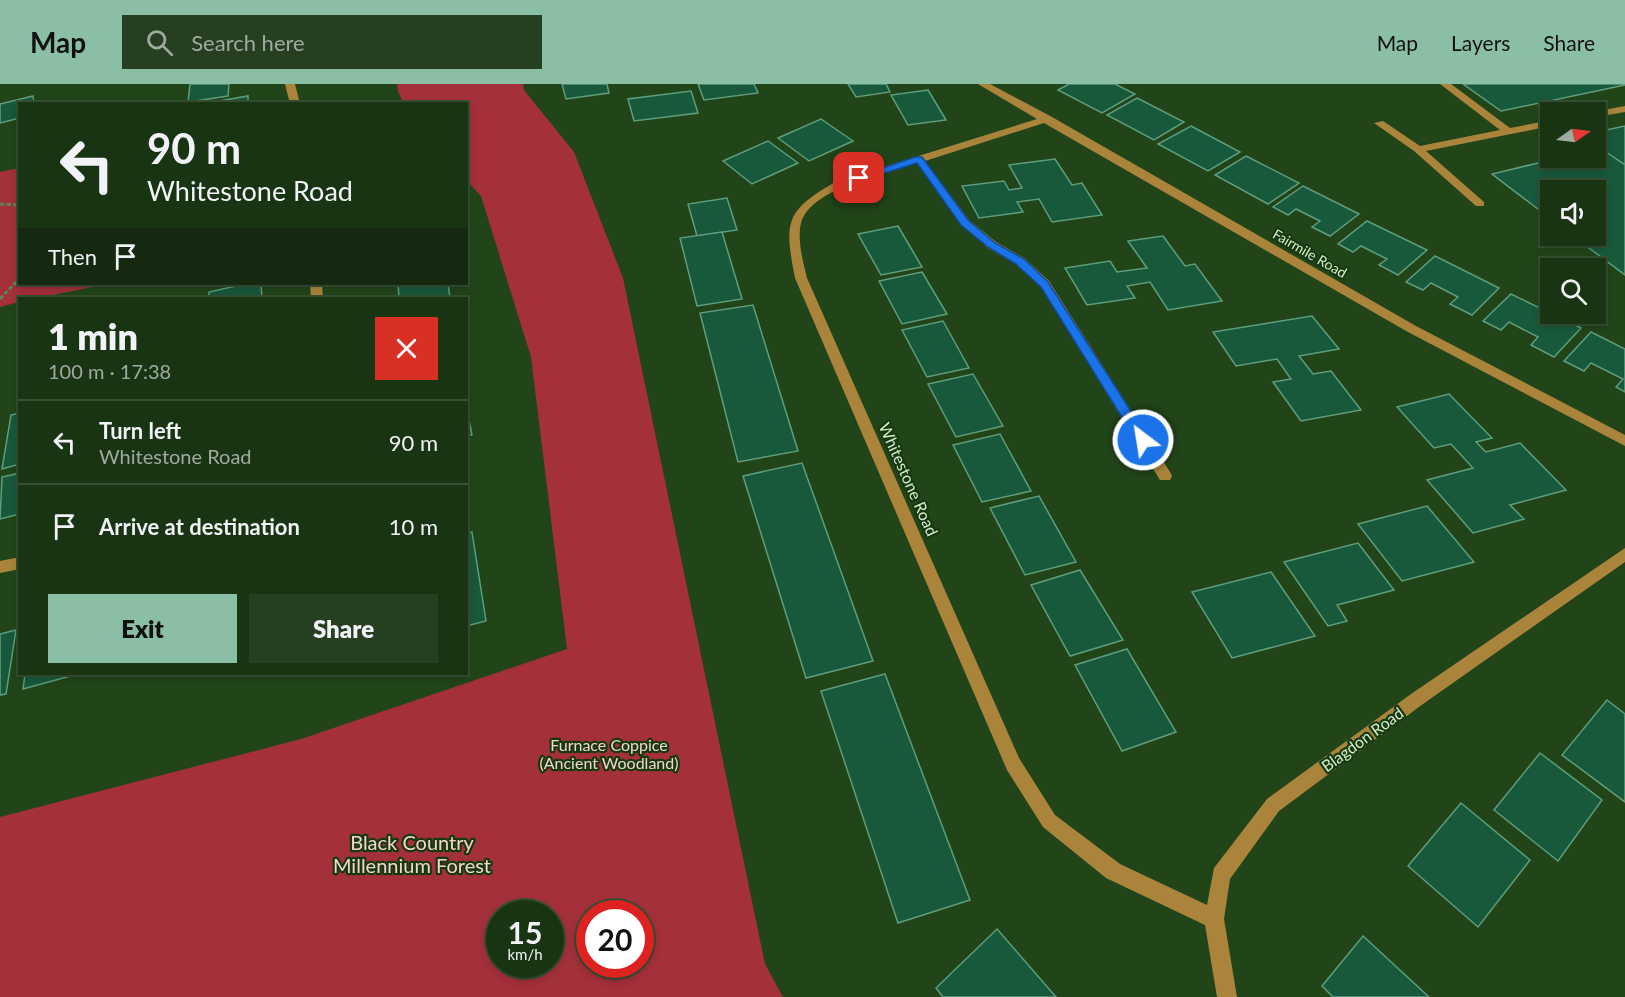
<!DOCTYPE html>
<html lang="en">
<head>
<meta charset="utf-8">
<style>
  :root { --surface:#193413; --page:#263f21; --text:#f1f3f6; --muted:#9faaa0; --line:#374f33; --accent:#8abfa5 }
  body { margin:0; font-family:Lato,sans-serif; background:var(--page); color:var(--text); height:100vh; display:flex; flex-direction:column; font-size:22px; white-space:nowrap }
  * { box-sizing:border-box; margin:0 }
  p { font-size:20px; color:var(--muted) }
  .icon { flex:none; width:33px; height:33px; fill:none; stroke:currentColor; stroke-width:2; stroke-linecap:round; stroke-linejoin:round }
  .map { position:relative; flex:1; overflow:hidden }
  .sheet { position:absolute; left:18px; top:213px; width:450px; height:378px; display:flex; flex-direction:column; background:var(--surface); border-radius:0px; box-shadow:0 3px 9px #0003,0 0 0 2px var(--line) }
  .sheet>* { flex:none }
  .hud { position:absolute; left:18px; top:18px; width:450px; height:183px; border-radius:0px; box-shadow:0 3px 9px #0003,0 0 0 2px var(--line); background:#193413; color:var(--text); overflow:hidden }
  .needle { width:39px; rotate:76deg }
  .fabs { position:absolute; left:1540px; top:18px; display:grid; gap:12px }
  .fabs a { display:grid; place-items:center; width:66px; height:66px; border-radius:0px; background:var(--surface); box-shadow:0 3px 9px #0003,0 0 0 2px var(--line); font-size:30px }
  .speed { position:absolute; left:486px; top:816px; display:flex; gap:12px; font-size:30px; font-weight:700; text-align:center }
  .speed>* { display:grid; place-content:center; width:78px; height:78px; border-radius:50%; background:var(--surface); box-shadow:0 3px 9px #0003,0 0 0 2px var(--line); line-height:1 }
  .speed small { font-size:15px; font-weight:400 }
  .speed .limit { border:9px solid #d22; background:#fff; color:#111 }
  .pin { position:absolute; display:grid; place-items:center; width:51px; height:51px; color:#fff; margin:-26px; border-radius:12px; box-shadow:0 3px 9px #0006 }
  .me { position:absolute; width:66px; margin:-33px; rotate:329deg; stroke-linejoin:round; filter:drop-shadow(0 0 4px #0008) }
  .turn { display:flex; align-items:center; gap:21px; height:126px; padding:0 30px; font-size:27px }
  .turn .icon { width:78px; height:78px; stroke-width:2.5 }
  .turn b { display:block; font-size:42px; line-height:51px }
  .then { display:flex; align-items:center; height:57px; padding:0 30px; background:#0003; gap:12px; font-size:22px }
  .round { display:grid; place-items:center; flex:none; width:63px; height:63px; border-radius:0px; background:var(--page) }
  .overview { display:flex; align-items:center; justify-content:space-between; height:102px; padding:0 30px }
  h1 { font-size:36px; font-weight:800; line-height:45px }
  .cta { display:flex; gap:12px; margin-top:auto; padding:12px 30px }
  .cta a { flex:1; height:69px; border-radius:0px; background:var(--accent); color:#111; font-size:24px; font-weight:800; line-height:69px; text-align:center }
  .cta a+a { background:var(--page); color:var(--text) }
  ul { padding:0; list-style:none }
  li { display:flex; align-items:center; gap:18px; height:84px; padding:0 30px; border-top:2px solid var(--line) }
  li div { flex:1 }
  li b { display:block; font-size:22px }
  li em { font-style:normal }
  header { display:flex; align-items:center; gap:36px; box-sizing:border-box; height:84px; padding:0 30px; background:var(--accent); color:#111 }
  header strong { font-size:28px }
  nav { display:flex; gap:33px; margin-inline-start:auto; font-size:21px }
  .search { width:420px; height:54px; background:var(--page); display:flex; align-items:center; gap:15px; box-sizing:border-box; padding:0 21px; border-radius:0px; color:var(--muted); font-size:22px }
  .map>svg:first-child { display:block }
  .green { fill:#a3303a; fill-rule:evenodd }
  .building { fill:#18593c; stroke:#5f9d7c; stroke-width:1.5 }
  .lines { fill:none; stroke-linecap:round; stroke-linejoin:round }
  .path { stroke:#62815b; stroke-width:3; stroke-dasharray:4.5 2; stroke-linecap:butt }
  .minor { fill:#ab843c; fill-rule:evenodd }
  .route { fill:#1a73e8; stroke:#114b97; stroke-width:1.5 }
  .labels { text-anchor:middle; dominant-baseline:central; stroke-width:4.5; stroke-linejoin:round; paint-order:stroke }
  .far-street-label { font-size:14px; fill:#d6ebd1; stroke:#163a0e }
  .street-label { font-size:16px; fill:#d6ebd1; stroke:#163a0e }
  .park-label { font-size:16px; fill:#f6d3d2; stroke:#163a0e }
  .near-park-label { font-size:20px; fill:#f6d3d2; stroke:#163a0e }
</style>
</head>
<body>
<header>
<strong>Map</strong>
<div class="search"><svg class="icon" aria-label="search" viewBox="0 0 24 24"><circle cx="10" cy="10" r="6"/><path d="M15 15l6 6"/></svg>Search here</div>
<nav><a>Map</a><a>Layers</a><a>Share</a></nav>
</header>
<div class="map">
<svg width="1625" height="913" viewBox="0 0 1625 913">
  <rect width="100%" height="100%" fill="#214519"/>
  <!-- green -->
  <g class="green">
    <path d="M397,0H523L524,6L574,68L623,194L765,880L783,913H0V733L301,655L567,565L531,273L481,112L467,97L466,20L403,19L398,7ZM500,830H550V880H500ZM590,830H640V880H590Z"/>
    <polygon points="19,84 20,200 107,200 38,214 20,214 19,218 0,223 0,88"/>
  </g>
  <!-- building -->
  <g class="building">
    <polygon points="190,0 229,0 228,12 188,18"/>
    <polygon points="562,0 607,0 609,9 566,15"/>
    <polygon points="698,0 754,0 758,9 704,16"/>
    <polygon points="848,0 886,0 890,8 856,13"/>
    <polygon points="1069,0 1115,0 1135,10 1102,29 1058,6"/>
    <polygon points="1463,0 1625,0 1625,1 1501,27"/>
    <polygon points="928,6 946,36 908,41 891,11"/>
    <polygon points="691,7 698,29 634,37 628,15"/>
    <polygon points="33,12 34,20 20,20 20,34 0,39 0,20"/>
    <polygon points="248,12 248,20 208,20 208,19"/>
    <polygon points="1137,14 1184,38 1154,56 1107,31"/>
    <polygon points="821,35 853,57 809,77 778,54"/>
    <polygon points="1191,42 1240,68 1208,87 1158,60"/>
    <polygon points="1625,42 1625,81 1596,62 1596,48"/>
    <polygon points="768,57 798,79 752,100 723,77"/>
    <polygon points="1600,64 1625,81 1625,191 1573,152 1596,152 1596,106 1551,106 1551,135 1492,90 1559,74 1596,74 1596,65"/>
    <polygon points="1246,72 1299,99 1268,120 1215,91"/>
    <polygon points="1055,75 1072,101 1082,99 1102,131 1052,138 1039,115 1017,118 1023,128 979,134 962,102 1004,97 1009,106 1022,104 1009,81"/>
    <polygon points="1303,102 1359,130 1330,152 1312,143 1320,137 1296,125 1288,131 1273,123"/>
    <polygon points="727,114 737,146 697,152 688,120"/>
    <polygon points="1367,137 1427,166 1398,191 1379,181 1387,175 1361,162 1353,168 1338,160"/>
    <polygon points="898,142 922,183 881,191 858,150"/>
    <polygon points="722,148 742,215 697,222 680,154"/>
    <polygon points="1163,152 1185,182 1195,180 1222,217 1168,226 1150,198 1127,202 1135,214 1087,221 1065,184 1110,177 1117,188 1147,184 1128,157"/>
    <polygon points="1435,172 1499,204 1472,231 1450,220 1458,213 1431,199 1423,206 1406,198"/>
    <polygon points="922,188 947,230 902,240 879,197"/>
    <polygon points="245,200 261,200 262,214 209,214 209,208"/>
    <polygon points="398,200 448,200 450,214 399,214"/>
    <polygon points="1511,210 1581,244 1554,273 1531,261 1538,253 1509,238 1501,246 1483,237"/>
    <polygon points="753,221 798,367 738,378 700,229"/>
    <polygon points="1312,232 1339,265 1299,272 1313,290 1331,287 1361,326 1301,337 1273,298 1291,295 1277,275 1236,282 1213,248"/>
    <polygon points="943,237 969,284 927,293 902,246"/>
    <polygon points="1591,248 1625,265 1625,308 1616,303 1623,295 1591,279 1584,287 1564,277"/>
    <polygon points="973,290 1003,342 956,353 928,300"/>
    <polygon points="1449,310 1492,354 1476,358 1486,368 1520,359 1566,406 1510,421 1524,435 1473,449 1427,396 1473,384 1451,360 1434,364 1397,323"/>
    <polygon points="466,321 472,351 466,352"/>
    <polygon points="20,329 20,380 2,385 11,331"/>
    <polygon points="1000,350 1031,407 982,418 953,361"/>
    <polygon points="802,379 873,577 806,594 743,392"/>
    <polygon points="20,389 20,430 0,435 2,393"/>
    <polygon points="1039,412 1076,478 1025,491 990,424"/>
    <polygon points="1427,422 1474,478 1402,497 1358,440"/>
    <polygon points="472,448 486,537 466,542 466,449"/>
    <polygon points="1358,459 1394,506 1337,521 1347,537 1328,542 1284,478"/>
    <polygon points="1080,486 1123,556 1070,572 1031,501"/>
    <polygon points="1271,488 1315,552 1232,574 1192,508"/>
    <polygon points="16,546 6,610 0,611 0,550"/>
    <polygon points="1127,565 1176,648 1122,667 1075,581"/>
    <polygon points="25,590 78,590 23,605"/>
    <polygon points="885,590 970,816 898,839 821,607"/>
    <polygon points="1607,616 1625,630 1625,718 1562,671"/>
    <polygon points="1540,669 1602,716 1558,777 1494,726"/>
    <polygon points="1461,719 1530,776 1478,843 1408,782"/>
    <polygon points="997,845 1056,913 943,913 936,904"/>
    <polygon points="1363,852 1429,913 1333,913 1322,902"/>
  </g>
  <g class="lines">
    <!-- path -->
    <g class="path">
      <polyline points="0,120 20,121"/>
      <polyline points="0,215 20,194"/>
    </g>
    <!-- minor -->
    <g class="minor">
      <polygon points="285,0 295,0 300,20 290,20"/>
      <path d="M978,0H990L1052,33L1416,242L1625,351V362L1408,248L1044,39L925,77L969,136L996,158L1024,174L1049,197L1170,388L1172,392L1170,396H1160L1041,203L1016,180L988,164L961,140L917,79C886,89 811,104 801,139C797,157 803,177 807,194L1019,674L1055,731L1120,780L1207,821L1214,784L1267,715L1411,610L1625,464V478L1423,620L1279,727L1230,795L1224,835L1237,913H1217L1205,841L1106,794L1043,743L1007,686L795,194C784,138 785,127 835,98L1037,35Z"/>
      <polygon points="1440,0 1451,0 1510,44 1551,36 1551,42 1426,67 1484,118 1484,122 1476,122 1414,67 1374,39 1383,37 1420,62 1500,46"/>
      <polygon points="1625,22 1625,28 1596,33 1596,28 1592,28"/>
      <polygon points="310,200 322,200 323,214 311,214"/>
      <polygon points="20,473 20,485 0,489 0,477"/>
    </g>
  </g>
  <!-- route -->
  <polygon class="route" points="915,73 922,73 968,136 995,159 1024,175 1048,198 1147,352 1149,356 1147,359 1138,359 1041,203 1016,180 988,163 961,141 917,79 859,97 854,94"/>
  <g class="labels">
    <!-- far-street labels -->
    <g class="far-street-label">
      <text transform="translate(1310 169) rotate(30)">Fairmile Road</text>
    </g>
    <!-- street labels -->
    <g class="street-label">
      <text transform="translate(909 395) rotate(66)">Whitestone Road</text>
      <text transform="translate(1362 655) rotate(-36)">Blagdon Road</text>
    </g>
    <!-- park labels -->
    <g class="park-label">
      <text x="609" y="660">Furnace Coppice<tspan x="609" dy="18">(Ancient Woodland)</tspan></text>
    </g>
    <!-- near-park labels -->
    <g class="near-park-label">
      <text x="412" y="758">Black Country<tspan x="412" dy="23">Millennium Forest</tspan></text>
    </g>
  </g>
</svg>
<div class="fabs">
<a><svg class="needle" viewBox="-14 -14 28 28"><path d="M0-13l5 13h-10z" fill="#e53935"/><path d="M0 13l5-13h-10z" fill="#9faaa0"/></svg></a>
<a><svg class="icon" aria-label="sound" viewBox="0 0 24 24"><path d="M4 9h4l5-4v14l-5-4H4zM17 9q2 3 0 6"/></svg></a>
<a><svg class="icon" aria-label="search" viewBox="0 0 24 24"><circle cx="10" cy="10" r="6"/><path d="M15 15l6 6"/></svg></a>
</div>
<div class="speed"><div>15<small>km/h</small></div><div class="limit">20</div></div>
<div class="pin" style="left:859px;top:94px;background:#d93025"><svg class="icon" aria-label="arrive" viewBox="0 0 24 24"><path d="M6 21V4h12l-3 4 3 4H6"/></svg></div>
<svg class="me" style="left:1143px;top:356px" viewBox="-20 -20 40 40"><circle r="17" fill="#1a73e8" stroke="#fff" stroke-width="3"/><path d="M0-11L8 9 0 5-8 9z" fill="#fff"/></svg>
<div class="hud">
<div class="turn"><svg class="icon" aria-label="left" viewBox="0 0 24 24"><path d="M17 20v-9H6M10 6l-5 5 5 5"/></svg><div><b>90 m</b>Whitestone Road</div></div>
<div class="then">Then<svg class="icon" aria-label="arrive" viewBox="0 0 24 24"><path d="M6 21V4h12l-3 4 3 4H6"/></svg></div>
</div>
<section class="sheet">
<div class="overview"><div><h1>1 min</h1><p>100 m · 17:38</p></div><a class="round" style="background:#d93025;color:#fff"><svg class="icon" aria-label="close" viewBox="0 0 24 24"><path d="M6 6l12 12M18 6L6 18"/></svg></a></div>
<ul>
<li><svg class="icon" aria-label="left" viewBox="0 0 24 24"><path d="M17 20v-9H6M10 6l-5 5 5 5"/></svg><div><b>Turn left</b><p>Whitestone Road</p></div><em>90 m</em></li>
<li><svg class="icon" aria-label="arrive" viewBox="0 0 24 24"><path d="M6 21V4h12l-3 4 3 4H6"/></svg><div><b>Arrive at destination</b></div><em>10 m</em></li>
</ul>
<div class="cta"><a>Exit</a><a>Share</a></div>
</section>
</div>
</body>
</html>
